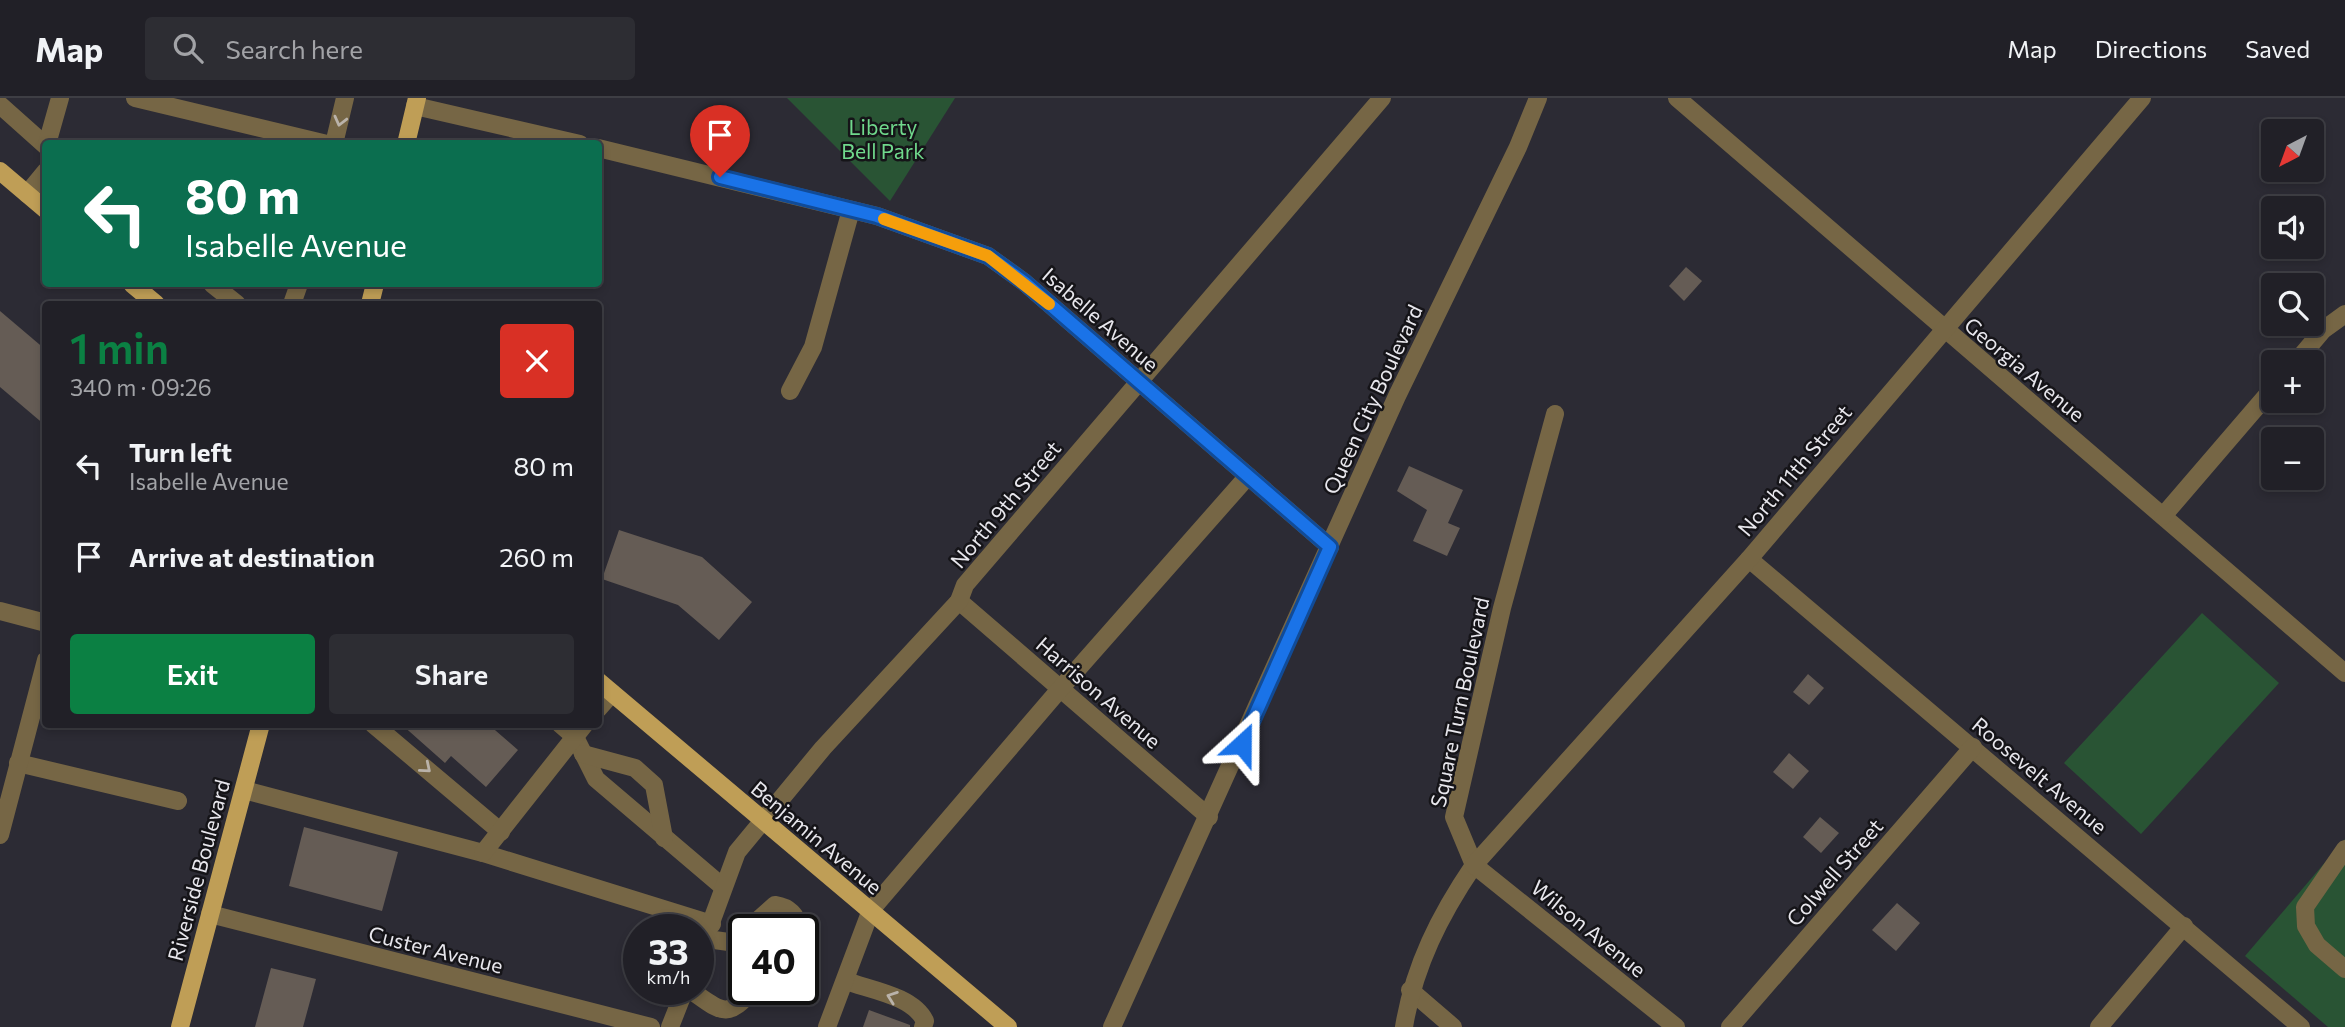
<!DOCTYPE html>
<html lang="en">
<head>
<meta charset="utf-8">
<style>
  :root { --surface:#212027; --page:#2d2d33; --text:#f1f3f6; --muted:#a2a3a7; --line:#3e3e44; --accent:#0b8043 }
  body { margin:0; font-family:Commissioner,sans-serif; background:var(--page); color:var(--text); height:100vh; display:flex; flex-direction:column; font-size:26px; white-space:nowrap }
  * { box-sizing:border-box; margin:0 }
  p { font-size:23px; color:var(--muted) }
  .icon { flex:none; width:38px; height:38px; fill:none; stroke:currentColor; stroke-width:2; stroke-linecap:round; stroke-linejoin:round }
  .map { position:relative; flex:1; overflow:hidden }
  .details { position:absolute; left:42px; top:203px; width:560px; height:427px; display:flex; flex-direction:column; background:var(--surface); border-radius:7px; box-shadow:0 4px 10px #0003,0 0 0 2px var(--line) }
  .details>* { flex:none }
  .hud { position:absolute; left:42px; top:42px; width:560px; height:147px; border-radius:7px; box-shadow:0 4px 10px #0003,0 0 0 2px var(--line); background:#0b6e4f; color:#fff; overflow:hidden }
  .needle { width:46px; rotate:221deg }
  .buttons { position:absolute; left:2261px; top:21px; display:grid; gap:14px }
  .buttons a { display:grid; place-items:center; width:63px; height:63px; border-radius:7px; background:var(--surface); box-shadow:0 4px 10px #0003,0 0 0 2px var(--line); font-size:35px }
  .speed { position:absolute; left:623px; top:816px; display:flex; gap:14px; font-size:35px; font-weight:700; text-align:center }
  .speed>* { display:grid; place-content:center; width:91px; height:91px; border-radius:50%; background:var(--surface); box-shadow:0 4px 10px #0003,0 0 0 2px var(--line); line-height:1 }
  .speed small { font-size:18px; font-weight:400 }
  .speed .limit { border:4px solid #111; border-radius:10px; background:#fff; color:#111 }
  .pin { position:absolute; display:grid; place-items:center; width:60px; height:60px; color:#fff; margin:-72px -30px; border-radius:50% 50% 50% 0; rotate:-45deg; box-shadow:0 0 7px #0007 }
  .pin .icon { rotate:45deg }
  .me { position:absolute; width:77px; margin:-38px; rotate:24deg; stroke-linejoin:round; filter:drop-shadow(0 0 5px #0008) }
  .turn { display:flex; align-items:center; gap:24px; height:147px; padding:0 28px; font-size:32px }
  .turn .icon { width:91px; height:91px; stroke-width:2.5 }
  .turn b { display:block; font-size:49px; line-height:60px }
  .round { display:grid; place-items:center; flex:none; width:74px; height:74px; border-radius:7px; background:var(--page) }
  .head { display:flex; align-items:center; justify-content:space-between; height:119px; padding:0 28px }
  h1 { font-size:42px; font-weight:600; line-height:52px; color:var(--accent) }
  .cta { display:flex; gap:14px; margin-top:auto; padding:14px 28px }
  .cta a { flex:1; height:80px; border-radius:7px; background:var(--accent); color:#fff; font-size:28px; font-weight:600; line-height:80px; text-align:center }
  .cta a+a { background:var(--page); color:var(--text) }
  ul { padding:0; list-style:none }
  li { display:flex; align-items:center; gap:21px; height:91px; padding:0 28px }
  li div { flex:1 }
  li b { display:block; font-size:26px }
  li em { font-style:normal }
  header { display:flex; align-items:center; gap:42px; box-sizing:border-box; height:98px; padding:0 35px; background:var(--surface); border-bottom:2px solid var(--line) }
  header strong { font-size:33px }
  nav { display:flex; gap:38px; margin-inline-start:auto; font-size:24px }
  .search { width:490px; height:63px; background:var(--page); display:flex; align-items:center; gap:18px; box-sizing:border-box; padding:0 24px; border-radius:7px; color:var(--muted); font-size:26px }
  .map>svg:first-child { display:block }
  .green { fill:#295434 }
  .building { fill:#655c55 }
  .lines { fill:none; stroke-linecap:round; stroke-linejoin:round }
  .minor { stroke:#766645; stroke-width:18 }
  .major { stroke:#bf9e56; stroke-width:18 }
  .oneway { stroke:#bab3aa }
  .route-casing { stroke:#114b97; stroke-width:18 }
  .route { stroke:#1a73e8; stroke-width:12 }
  .slow { stroke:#f59e0b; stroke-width:12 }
  .labels { text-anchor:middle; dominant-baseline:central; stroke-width:5; stroke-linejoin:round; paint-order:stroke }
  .park-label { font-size:21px; fill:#70d98c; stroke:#151418 }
  .street-label { font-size:21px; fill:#e8e7ed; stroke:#151418 }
</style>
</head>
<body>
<header>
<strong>Map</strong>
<div class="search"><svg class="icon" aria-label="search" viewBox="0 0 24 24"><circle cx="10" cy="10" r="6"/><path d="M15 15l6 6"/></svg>Search here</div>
<nav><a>Map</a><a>Directions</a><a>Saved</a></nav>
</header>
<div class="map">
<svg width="2345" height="929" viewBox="0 0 2345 929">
  <rect width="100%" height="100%" fill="#2c2b34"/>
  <!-- green -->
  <g class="green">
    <polygon points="787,0 955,0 890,103"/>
    <polygon points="2202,515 2279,585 2141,736 2064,665"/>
    <polygon points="2345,741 2345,929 2328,929 2245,858"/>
  </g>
  <!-- building -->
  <g class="building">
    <polygon points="1686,169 1702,183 1684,203 1669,188"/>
    <polygon points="0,213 46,252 46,328 0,289"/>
    <polygon points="1409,368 1463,392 1448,425 1460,430 1447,458 1413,443 1427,412 1397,393"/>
    <polygon points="619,432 702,459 752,504 719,542 678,507 602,481"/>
    <polygon points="1808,576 1824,590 1809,607 1793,594"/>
    <polygon points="401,626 488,626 518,652 486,689 451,658 445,665"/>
    <polygon points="1789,655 1809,673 1793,691 1773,674"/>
    <polygon points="1820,719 1839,735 1821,755 1803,739"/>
    <polygon points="304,729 398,754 382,813 289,788"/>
    <polygon points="1897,805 1920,825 1896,853 1872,832"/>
    <polygon points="271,870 316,881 303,929 255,929"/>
    <polygon points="869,912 910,927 910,929 863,929"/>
  </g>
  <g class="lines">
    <!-- minor -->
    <g class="minor">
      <polyline points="135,0 327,46"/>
      <polyline points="1677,0 2345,575"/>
      <polyline points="0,7 46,48"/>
      <polyline points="415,8 580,46"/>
      <polyline points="47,46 60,0"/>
      <polyline points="334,46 345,0"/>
      <polyline points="598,50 877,118 988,158 1024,184 1330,449"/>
      <polyline points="27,96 46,73"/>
      <polyline points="212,186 237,206"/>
      <polyline points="292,206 299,186"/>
      <polyline points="2296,264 2323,232 2345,216"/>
      <polyline points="790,293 813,249 851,112"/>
      <polyline points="2163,418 2273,290"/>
      <polyline points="1749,461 2301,929"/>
      <polyline points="959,503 1209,719"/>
      <polyline points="0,513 46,525"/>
      <polyline points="598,611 612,595"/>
      <polyline points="373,626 501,734"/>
      <polyline points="560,626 575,639 596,681 723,789"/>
      <polyline points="583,656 635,670 654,687 664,740"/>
      <polyline points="18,665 178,703"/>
      <polyline points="244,692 483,755 712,826"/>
      <polyline points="0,737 46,562"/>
      <polyline points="2345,751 2305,809 2306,828 2317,847 2345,871"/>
      <polyline points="483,755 585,626"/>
      <polyline points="210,816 651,929"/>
      <path d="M748,831L775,807C788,809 799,817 797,831"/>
      <polyline points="707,841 736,845 744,836"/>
      <polyline points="698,860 737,754 823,650 959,503 965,487 1382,0"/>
      <path d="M846,883C871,892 913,898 925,923L923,929"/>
      <path d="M689,891C720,912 726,924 753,891"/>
      <polyline points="1410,892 1453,929"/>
      <polyline points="670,929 685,891"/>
      <polyline points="827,929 871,812 1060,591 1248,378"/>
      <polyline points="1112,929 1397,298 1518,49 1538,0"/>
      <path d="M1404,929C1414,868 1440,817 1474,767L1454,719L1502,510L1555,316"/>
      <polyline points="1676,929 1474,767 1749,461 2142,0"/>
      <polyline points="1730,929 1973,649"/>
      <polyline points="2099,929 2184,828"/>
    </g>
    <!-- major -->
    <g class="major">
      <polyline points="406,46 417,0"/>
      <polyline points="0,73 46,112"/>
      <polyline points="132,186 156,206"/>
      <polyline points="370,206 375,186"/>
      <polyline points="598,583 1008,929"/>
      <polyline points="180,929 261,626"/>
    </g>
  </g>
  <!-- one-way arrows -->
  <defs><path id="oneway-chevron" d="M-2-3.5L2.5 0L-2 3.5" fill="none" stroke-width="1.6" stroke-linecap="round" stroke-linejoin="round" transform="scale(1.75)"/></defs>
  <g class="oneway">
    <use href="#oneway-chevron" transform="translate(340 23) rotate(104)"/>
    <use href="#oneway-chevron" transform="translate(426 670) rotate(40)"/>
    <use href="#oneway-chevron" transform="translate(892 899) rotate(-160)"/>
  </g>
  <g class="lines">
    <defs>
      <polyline id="route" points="720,79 877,118 988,158 1024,184 1330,449 1242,646"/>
    </defs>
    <!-- route casing -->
    <use href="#route" class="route-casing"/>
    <!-- route -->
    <use href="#route" class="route"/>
    <!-- slow -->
    <polyline class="slow" points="884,121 988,158 1049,206"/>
  </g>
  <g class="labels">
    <!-- park labels -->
    <g class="park-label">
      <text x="883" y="28">Liberty<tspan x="883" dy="24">Bell Park</tspan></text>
    </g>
    <!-- street labels -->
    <g class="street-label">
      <text transform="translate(1101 221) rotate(41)">Isabelle Avenue</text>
      <text transform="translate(2025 271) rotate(40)">Georgia Avenue</text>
      <text transform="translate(1372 301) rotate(-65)">Queen City Boulevard</text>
      <text transform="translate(1794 372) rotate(-50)">North 11th Street</text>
      <text transform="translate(1005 406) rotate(-50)">North 9th Street</text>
      <text transform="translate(1099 594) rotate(41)">Harrison Avenue</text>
      <text transform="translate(1459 604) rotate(-78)">Square Turn Boulevard</text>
      <text transform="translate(2040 677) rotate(40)">Roosevelt Avenue</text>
      <text transform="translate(817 739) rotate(40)">Benjamin Avenue</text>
      <text transform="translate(198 772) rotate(-75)">Riverside Boulevard</text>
      <text transform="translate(1834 774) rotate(-49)">Colwell Street</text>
      <text transform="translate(1589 830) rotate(39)">Wilson Avenue</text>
      <text transform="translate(436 851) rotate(14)">Custer Avenue</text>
    </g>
  </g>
</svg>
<div class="buttons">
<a><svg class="needle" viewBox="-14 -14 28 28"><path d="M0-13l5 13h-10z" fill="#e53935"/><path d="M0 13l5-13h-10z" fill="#a2a3a7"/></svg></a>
<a><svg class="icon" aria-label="sound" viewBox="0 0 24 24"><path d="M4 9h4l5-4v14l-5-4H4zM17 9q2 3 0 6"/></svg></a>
<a><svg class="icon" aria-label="search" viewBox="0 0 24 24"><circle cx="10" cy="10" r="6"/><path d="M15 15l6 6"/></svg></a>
<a>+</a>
<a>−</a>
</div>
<div class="speed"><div>33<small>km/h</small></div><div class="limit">40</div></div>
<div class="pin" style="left:720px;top:79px;background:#d93025"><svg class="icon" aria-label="arrive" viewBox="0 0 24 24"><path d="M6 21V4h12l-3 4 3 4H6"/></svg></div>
<svg class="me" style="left:1242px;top:646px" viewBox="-20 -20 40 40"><path d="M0-17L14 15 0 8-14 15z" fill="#1a73e8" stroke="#fff" stroke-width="4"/></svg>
<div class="hud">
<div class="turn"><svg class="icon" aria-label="left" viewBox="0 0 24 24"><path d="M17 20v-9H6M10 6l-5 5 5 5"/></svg><div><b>80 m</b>Isabelle Avenue</div></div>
</div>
<section class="details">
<div class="head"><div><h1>1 min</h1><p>340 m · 09:26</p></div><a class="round" style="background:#d93025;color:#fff"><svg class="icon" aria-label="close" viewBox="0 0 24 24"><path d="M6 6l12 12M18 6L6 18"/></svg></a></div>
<ul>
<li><svg class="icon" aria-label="left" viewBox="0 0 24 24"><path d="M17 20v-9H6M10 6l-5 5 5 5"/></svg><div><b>Turn left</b><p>Isabelle Avenue</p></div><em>80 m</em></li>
<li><svg class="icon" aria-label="arrive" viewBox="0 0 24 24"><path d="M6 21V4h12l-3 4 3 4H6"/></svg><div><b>Arrive at destination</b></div><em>260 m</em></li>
</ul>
<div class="cta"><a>Exit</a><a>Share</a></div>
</section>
</div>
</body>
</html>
